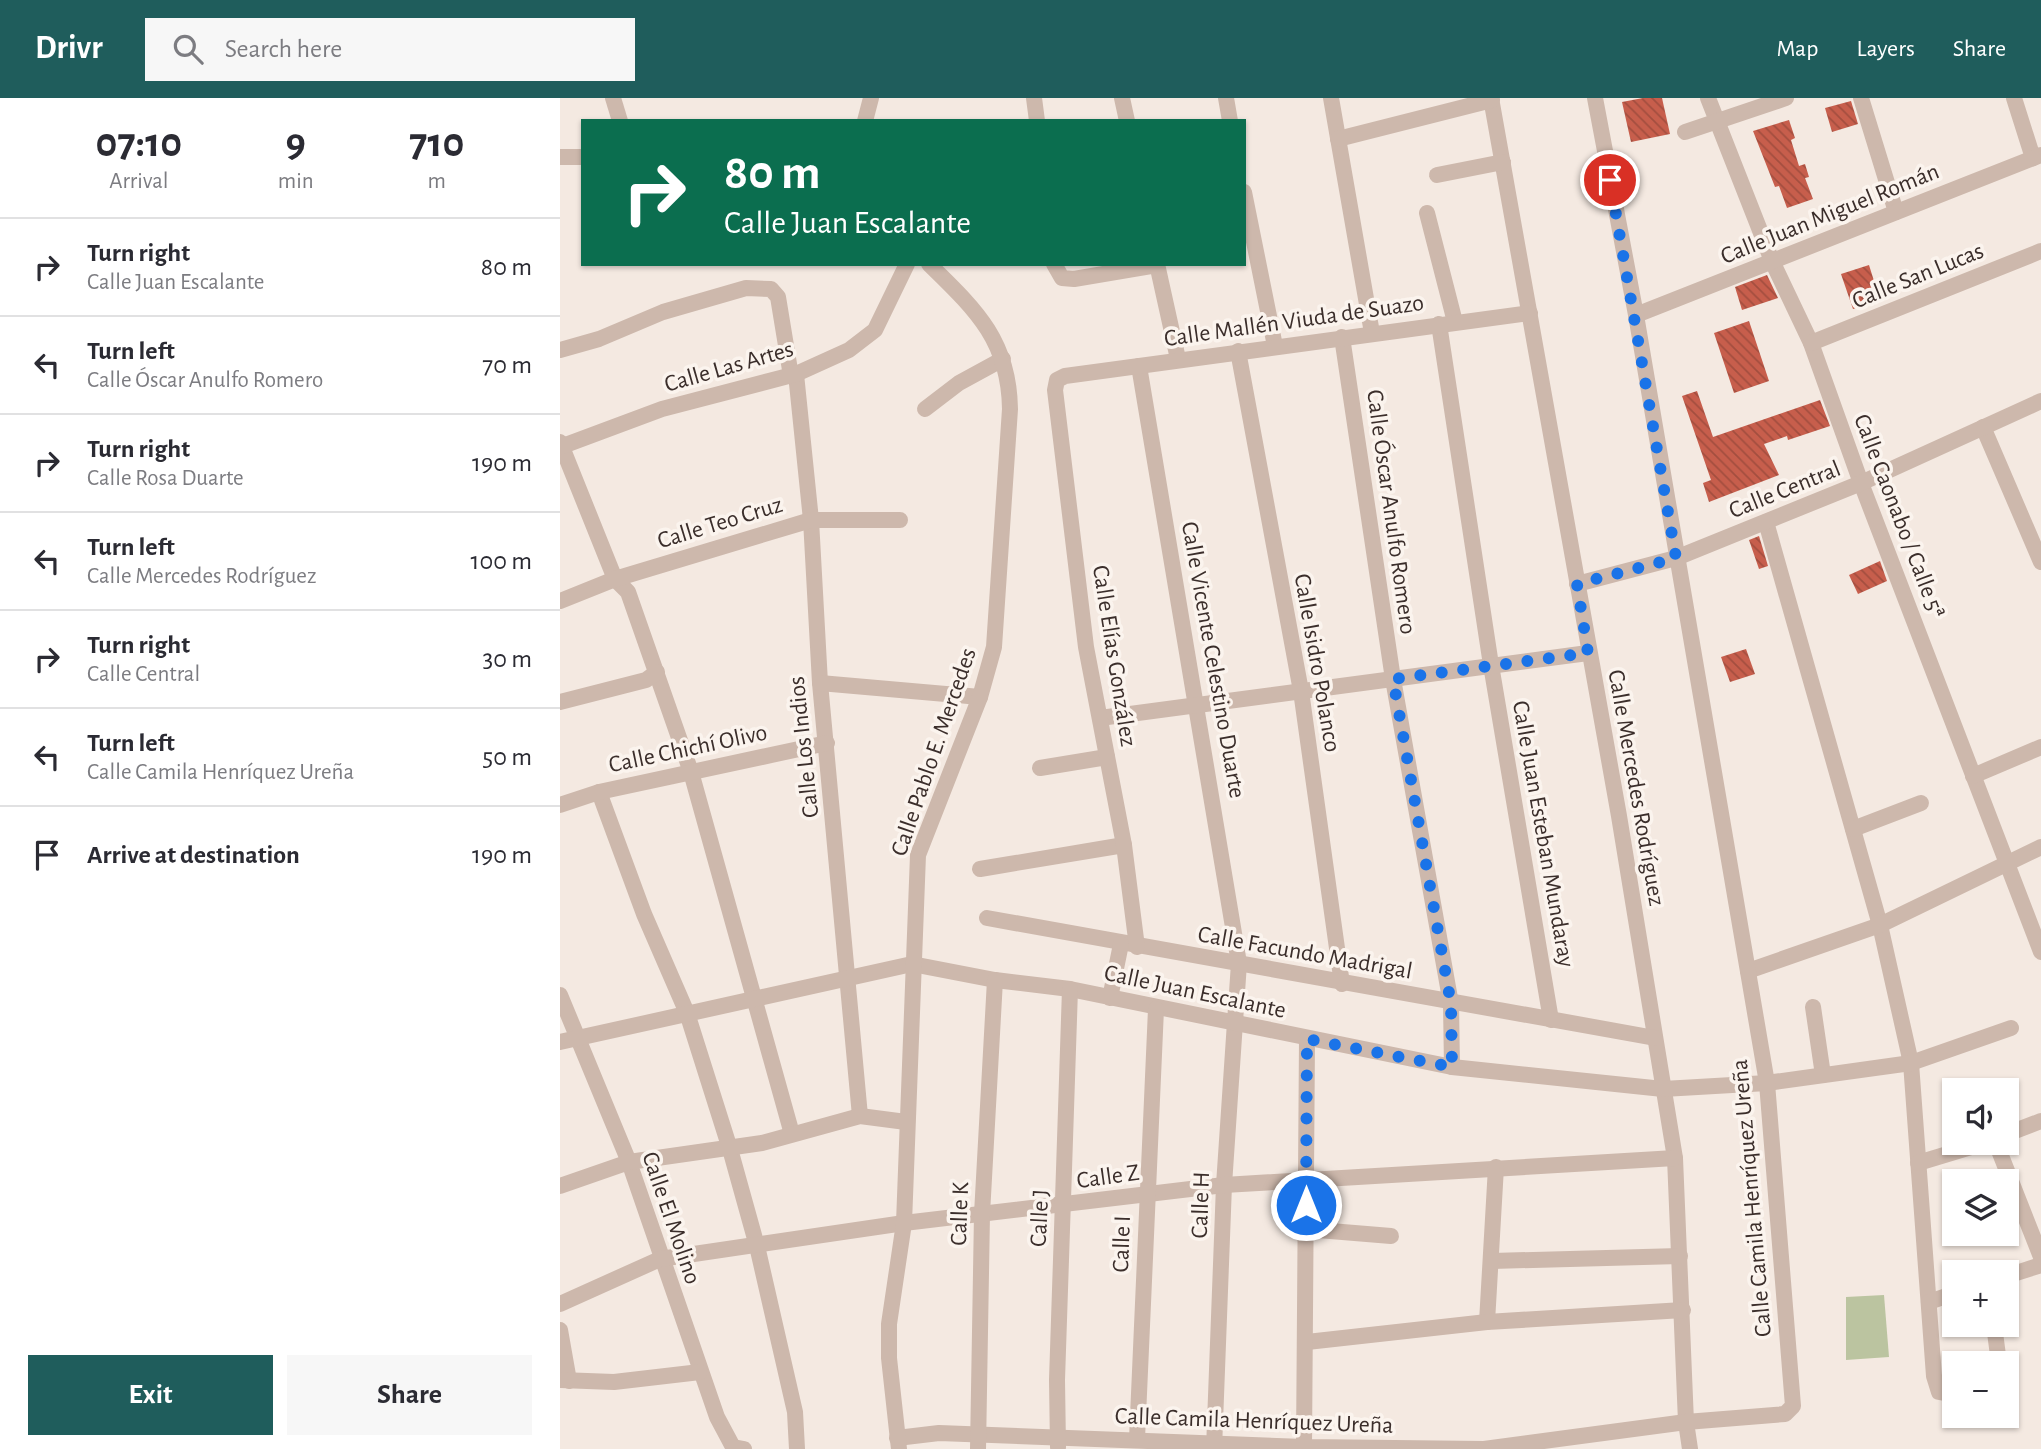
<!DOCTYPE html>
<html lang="en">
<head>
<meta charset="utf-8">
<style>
  :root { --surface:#fff; --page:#f7f7f7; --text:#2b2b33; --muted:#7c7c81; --line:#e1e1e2; --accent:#1f5d5c }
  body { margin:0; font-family:"Alegreya Sans",sans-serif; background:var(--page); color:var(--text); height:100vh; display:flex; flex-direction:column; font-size:26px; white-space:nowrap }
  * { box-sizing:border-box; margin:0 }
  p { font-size:23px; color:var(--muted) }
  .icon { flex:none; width:38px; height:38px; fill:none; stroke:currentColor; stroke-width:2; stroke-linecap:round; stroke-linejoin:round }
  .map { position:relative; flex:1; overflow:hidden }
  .side { display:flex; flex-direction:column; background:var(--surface); width:560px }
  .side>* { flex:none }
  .top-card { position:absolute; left:21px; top:21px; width:665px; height:147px; border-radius:0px; box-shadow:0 2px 5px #0004; background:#0b6e4f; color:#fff; overflow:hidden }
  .buttons { position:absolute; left:1382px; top:980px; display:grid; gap:14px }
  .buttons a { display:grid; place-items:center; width:77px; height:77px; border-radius:0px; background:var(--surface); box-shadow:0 2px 5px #0004; font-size:35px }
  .pin { position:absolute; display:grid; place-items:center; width:60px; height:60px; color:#fff; margin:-30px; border:4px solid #fff; border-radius:50%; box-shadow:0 2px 7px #0007 }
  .me { position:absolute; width:77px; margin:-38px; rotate:0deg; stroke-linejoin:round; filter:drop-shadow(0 0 5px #0008) }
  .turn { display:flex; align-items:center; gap:24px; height:147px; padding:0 28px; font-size:32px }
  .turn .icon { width:91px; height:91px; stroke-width:2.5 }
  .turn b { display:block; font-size:49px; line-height:60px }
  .eta { display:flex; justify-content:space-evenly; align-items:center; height:119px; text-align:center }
  .eta b { font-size:42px; font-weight:700; line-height:49px }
  .action { display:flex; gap:14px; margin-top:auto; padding:14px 28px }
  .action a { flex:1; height:80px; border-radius:0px; background:var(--accent); color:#fff; font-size:28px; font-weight:700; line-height:80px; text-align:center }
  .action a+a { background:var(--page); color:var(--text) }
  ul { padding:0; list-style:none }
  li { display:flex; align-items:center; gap:21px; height:98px; padding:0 28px; border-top:2px solid var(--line) }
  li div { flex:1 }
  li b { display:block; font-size:26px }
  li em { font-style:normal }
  header { display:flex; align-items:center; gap:42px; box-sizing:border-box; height:98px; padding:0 35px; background:var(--accent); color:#fff }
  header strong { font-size:33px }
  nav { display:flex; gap:38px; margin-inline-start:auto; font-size:24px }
  .search { width:490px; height:63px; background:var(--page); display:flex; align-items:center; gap:18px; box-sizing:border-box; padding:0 24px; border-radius:0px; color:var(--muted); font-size:26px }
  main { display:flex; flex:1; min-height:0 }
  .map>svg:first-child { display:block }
  .pitch { fill:#bbc4a0 }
  .building { fill:url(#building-back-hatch) }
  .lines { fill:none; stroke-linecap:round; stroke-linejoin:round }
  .minor { stroke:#cdb8ac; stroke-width:16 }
  .route { stroke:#1a73e8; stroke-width:12; stroke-dasharray:0 21.6 }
  .labels { text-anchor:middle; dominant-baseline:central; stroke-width:7; stroke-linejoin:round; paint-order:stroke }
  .street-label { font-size:24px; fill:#3b2e2b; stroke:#fbf4ee }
</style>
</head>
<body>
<header>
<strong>Drivr</strong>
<div class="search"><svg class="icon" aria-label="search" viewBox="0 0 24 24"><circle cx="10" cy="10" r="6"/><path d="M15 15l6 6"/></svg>Search here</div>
<nav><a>Map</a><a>Layers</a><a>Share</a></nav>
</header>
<main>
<section class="side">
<div class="eta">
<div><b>07:10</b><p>Arrival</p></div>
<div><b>9</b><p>min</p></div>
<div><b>710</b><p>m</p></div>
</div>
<ul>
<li><svg class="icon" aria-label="right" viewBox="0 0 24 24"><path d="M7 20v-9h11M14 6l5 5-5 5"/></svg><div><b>Turn right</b><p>Calle Juan Escalante</p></div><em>80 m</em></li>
<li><svg class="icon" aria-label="left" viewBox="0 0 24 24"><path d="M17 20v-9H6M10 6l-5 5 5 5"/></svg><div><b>Turn left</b><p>Calle Óscar Anulfo Romero</p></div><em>70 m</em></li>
<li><svg class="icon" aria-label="right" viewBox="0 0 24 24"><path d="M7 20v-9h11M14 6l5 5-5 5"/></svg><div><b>Turn right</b><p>Calle Rosa Duarte</p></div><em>190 m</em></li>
<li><svg class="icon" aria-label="left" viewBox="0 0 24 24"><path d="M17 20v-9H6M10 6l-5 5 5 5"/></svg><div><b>Turn left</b><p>Calle Mercedes Rodríguez</p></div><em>100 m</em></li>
<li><svg class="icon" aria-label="right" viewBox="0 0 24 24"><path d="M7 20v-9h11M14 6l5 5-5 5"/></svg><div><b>Turn right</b><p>Calle Central</p></div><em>30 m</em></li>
<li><svg class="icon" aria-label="left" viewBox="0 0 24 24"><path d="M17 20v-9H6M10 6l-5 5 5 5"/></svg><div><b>Turn left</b><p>Calle Camila Henríquez Ureña</p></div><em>50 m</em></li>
<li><svg class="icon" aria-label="arrive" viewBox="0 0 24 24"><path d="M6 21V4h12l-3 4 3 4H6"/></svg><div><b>Arrive at destination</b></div><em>190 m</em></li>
</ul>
<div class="action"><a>Exit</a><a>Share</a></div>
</section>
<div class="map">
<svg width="1481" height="1351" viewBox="0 0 1481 1351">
  <defs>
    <pattern id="building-back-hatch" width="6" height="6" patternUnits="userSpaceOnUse" patternTransform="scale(1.75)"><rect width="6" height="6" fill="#c75e4c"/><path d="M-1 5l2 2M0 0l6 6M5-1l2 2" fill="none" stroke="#a34e3f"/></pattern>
  </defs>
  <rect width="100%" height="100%" fill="#f4e9e1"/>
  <!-- pitch -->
  <polygon class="pitch" points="1324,1197 1329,1259 1286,1262 1286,1199"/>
  <!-- building -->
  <g class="building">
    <polygon points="1083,0 1102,0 1110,36 1071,44 1062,4"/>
    <polygon points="1291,3 1298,26 1272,34 1265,10"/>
    <polygon points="1229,22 1235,40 1231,42 1239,68 1245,66 1249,79 1245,80 1253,101 1227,110 1219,88 1215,89 1193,33"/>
    <polygon points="1309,167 1320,202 1293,211 1281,176"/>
    <polygon points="1207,177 1218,200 1182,212 1175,189"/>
    <polygon points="1189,223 1209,283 1174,295 1154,235"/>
    <polygon points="1137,293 1153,339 1260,302 1270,328 1228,342 1227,338 1204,346 1219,377 1149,404 1143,385 1151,382 1122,298"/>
    <polygon points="1199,438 1208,468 1199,471 1189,442"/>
    <polygon points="1320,463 1327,483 1298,496 1289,477"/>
    <polygon points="1186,551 1195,576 1170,584 1161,559"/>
  </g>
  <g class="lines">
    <!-- minor -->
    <g class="minor">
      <polyline points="53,0 60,23"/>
      <polyline points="474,0 477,23"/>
      <polyline points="562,0 567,23"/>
      <polyline points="666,0 670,23"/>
      <polyline points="771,0 812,235"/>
      <polyline points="931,0 1059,718 1115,1060 1126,1324 1130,1351"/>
      <polyline points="1148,0 1212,163 1251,245 1301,385 1481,854"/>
      <polyline points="1301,0 1336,114"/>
      <polyline points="1454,0 1473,60"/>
      <polyline points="305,23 311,0"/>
      <polyline points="1125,34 1226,0"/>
      <polyline points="778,41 932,2"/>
      <polyline points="0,59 23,59"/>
      <polyline points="877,77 943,64"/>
      <polyline points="684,94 715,248"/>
      <polyline points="867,115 895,224"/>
      <polyline points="494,166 502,180 514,181 597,167"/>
      <polyline points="597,166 618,261"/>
      <polyline points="1076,217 1481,57"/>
      <polyline points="879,226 931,567 991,922"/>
      <polyline points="782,239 833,581 891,906 892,969"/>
      <polyline points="1251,245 1481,153"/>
      <polyline points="0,252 39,241 103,214 186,190 211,191 218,199 231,278"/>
      <polyline points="678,253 741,593 782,886"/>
      <polyline points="579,268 679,865 664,1087 654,1351"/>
      <polyline points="236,276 251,422 260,585 300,1018"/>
      <polyline points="365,311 399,285 443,261"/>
      <polyline points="1423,329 1481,464"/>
      <polyline points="0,344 55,481 68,494 131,674 232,1036"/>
      <polyline points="0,349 102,311 236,276 289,252 315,232 347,166"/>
      <polyline points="1206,424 1320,827 1351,965 1374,1278 1379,1294 1395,1297"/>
      <polyline points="1017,486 1116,460 1301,385 1481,303"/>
      <polyline points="0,503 55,481 251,422 340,422"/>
      <polyline points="260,585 420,599"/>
      <polyline points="0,604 86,582 97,574"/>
      <polyline points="540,620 1028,555"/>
      <polyline points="480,670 547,659"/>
      <polyline points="1413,678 1481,649"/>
      <polyline points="39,694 84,816 127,915 170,1051 197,1148 235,1314 237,1351"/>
      <polyline points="0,707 39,694 267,645"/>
      <polyline points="1293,731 1361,705"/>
      <polyline points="420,771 564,747"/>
      <polyline points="427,820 1095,940"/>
      <polyline points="577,849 564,747 526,549 495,292 497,282 505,278 970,215"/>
      <polyline points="1188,873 1320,827 1481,749"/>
      <polyline points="0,897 69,1064 157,1319 173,1349 184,1351"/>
      <polyline points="550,900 561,846"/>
      <polyline points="1253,909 1263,977"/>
      <polyline points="0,944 352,866 435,882 510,891 892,969 1103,991 1207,985 1351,965 1451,930"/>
      <polyline points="1447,1036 1481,1023"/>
      <polyline points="1436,1045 1481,1159"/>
      <polyline points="1358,1065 1424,1045"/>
      <polyline points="0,1088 69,1064 202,1045 300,1018 346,1024"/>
      <polyline points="746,1131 831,1138"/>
      <polyline points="932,1163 1120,1158"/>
      <polyline points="1447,1178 1481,1167"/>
      <polyline points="1369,1204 1395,1195"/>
      <polyline points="0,1206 100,1161 344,1125 664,1087 1115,1060"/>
      <polyline points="927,1224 936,1069"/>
      <polyline points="1434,1227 1439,1265"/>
      <polyline points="0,1232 9,1283"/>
      <polyline points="747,1244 927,1224 1123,1212"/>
      <polyline points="0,1282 54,1284 140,1274"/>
      <polyline points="337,1340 379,1335 744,1349 924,1351 1126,1324 1225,1316 1233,1308 1207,985 1076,217 1035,0"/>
      <polyline points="577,1341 596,911"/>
      <polyline points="498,1349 497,1282 510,891"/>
      <polyline points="744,1349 747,941"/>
      <path d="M339,1351L329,1260V1226L344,1125L358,757L420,599L434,549L450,311C449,242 415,211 369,166"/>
      <polyline points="418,1351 422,1116 435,882"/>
    </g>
  </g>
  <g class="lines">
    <!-- route -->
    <polyline class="route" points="746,1107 747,941 892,969 891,906 833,581 1028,555 1017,486 1116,460 1050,82"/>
  </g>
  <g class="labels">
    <!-- street labels -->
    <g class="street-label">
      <text transform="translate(1270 116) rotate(-22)">Calle Juan Miguel Román</text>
      <text transform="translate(1358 178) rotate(-22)">Calle San Lucas</text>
      <text transform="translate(734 223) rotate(-8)">Calle Mallén Viuda de Suazo</text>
      <text transform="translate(169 269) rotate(-16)">Calle Las Artes</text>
      <text transform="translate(1225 392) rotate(-22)">Calle Central</text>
      <text transform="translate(831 414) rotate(82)">Calle Óscar Anulfo Romero</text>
      <text transform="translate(1339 418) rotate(69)">Calle Caonabo / Calle 5ª</text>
      <text transform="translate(160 425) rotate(-17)">Calle Teo Cruz</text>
      <text transform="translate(554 558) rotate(81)">Calle Elías González</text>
      <text transform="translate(653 562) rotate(80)">Calle Vicente Celestino Duarte</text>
      <text transform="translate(757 565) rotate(80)">Calle Isidro Polanco</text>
      <text transform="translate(244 649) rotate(-96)">Calle Los Indios</text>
      <text transform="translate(128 651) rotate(-12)">Calle Chichí Olivo</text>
      <text transform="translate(374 654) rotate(-71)">Calle Pablo E. Mercedes</text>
      <text transform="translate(1076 690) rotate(80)">Calle Mercedes Rodríguez</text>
      <text transform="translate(983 736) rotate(80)">Calle Juan Esteban Mundaray</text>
      <text transform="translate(745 855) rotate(10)">Calle Facundo Madrigal</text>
      <text transform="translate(635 894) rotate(12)">Calle Juan Escalante</text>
      <text transform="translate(548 1079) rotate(-8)">Calle Z</text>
      <text transform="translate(1192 1100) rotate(-95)">Calle Camila Henríquez Ureña</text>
      <text transform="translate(641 1107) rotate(-88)">Calle H</text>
      <text transform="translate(400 1116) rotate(-88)">Calle K</text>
      <text transform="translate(111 1120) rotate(71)">Calle El Molino</text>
      <text transform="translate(480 1120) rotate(-87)">Calle J</text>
      <text transform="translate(562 1146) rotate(-88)">Calle I</text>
      <text transform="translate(694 1323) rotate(2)">Calle Camila Henríquez Ureña</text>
    </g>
  </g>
</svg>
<div class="buttons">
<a><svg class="icon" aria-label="sound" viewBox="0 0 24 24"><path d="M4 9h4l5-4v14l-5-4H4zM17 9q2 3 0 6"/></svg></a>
<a><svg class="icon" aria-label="layers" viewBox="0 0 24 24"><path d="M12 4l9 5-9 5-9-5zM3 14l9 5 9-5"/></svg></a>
<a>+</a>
<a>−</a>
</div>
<div class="pin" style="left:1050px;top:82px;background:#d93025"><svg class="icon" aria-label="arrive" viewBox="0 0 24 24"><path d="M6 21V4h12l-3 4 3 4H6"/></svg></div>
<svg class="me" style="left:746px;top:1107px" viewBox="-20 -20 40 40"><circle r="17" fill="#1a73e8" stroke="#fff" stroke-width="3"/><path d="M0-11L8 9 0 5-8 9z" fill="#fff"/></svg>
<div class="top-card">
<div class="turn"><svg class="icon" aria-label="right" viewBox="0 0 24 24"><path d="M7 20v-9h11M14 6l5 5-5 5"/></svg><div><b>80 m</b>Calle Juan Escalante</div></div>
</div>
</div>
</main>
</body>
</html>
